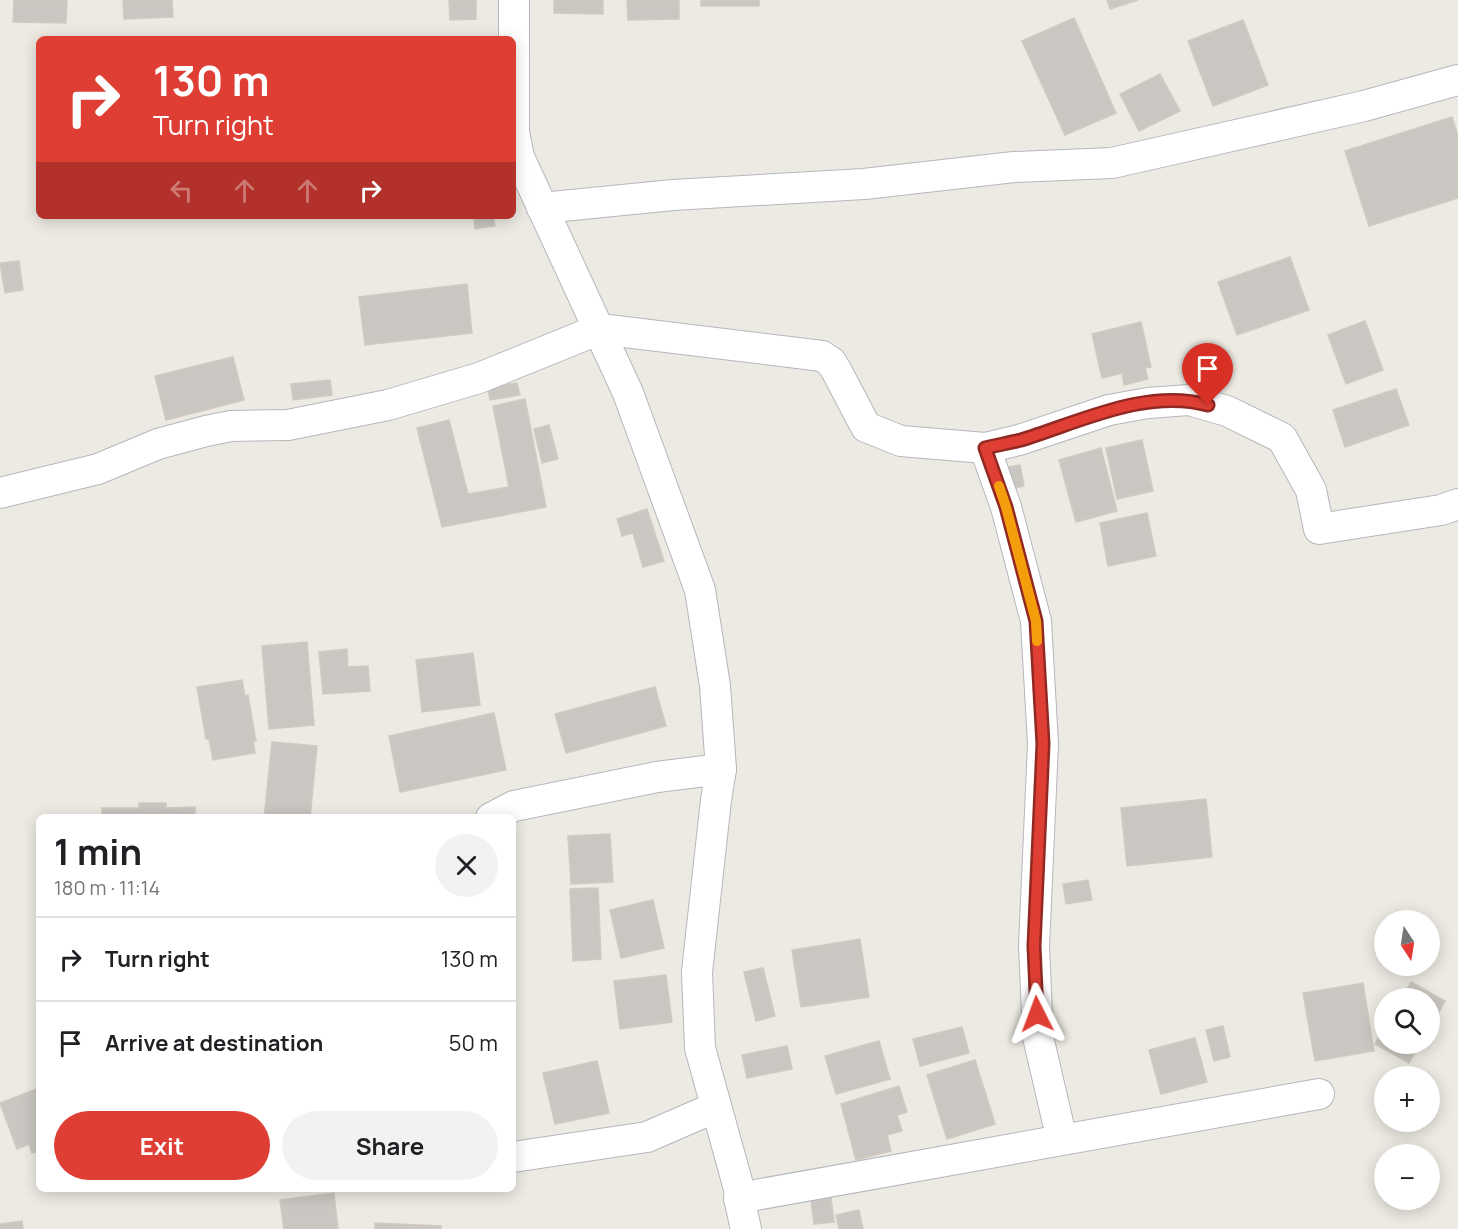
<!DOCTYPE html>
<html lang="en">
<head>
<meta charset="utf-8">
<style>
  :root { --surface:#fff; --page:#f2f2f2; --text:#202124; --muted:#757577; --line:#e0e0e0; --accent:#df3e35 }
  body { margin:0; font-family:Manrope,sans-serif; background:var(--page); color:var(--text); height:100vh; display:flex; flex-direction:column; font-size:22px; white-space:nowrap }
  * { box-sizing:border-box; margin:0 }
  p { font-size:20px; color:var(--muted) }
  .icon { flex:none; width:33px; height:33px; fill:none; stroke:currentColor; stroke-width:2; stroke-linecap:round; stroke-linejoin:round }
  .map { position:relative; flex:1; overflow:hidden }
  .sheet { position:absolute; left:36px; top:814px; width:480px; height:378px; display:flex; flex-direction:column; background:var(--surface); border-radius:9px; box-shadow:0 3px 15px #0003 }
  .sheet>* { flex:none }
  .top-card { position:absolute; left:36px; top:36px; width:480px; height:183px; border-radius:9px; box-shadow:0 3px 15px #0003; background:#df3e35; color:#fff; overflow:hidden }
  .needle { width:39px; rotate:168deg }
  .tools { position:absolute; left:1374px; top:910px; display:grid; gap:12px }
  .tools a { display:grid; place-items:center; width:66px; height:66px; border-radius:50%; background:var(--surface); box-shadow:0 3px 15px #0003; font-size:30px }
  .pin { position:absolute; display:grid; place-items:center; width:51px; height:51px; color:#fff; margin:-62px -26px; border-radius:50% 50% 50% 0; rotate:-45deg; box-shadow:0 0 6px #0007 }
  .pin .icon { rotate:45deg }
  .me { position:absolute; width:66px; margin:-33px; rotate:357deg; stroke-linejoin:round; filter:drop-shadow(0 0 4px #0008) }
  .turn { display:flex; align-items:center; gap:21px; height:126px; padding:0 18px; font-size:27px }
  .turn .icon { width:78px; height:78px; stroke-width:2.5 }
  .turn b { display:block; font-size:42px; line-height:51px }
  .lanes { display:flex; align-items:center; height:57px; padding:0 18px; background:#0003; justify-content:center; gap:30px; direction:ltr }
  .lanes .off { opacity:.35 }
  .round { display:grid; place-items:center; flex:none; width:63px; height:63px; border-radius:32px; background:var(--page) }
  .headline { display:flex; align-items:center; justify-content:space-between; height:102px; padding:0 18px }
  h1 { font-size:36px; font-weight:700; line-height:45px }
  .action { display:flex; gap:12px; margin-top:auto; padding:12px 18px }
  .action a { flex:1; height:69px; border-radius:36px; background:var(--accent); color:#fff; font-size:24px; font-weight:700; line-height:69px; text-align:center }
  .action a+a { background:var(--page); color:var(--text) }
  ul { padding:0; list-style:none }
  li { display:flex; align-items:center; gap:18px; height:84px; padding:0 18px; border-top:2px solid var(--line) }
  li div { flex:1 }
  li b { display:block; font-size:22px }
  li em { font-style:normal }
  .map>svg:first-child { display:block }
  .building { fill:#cac6c1; stroke:#d0cbc0; stroke-width:1.5 }
  .lines { fill:none; stroke-linecap:round; stroke-linejoin:round }
  .minor-casing { stroke:#b4b8bc; stroke-width:32 }
  .minor { stroke:#fff; stroke-width:30 }
  .route-casing { stroke:#912822; stroke-width:15 }
  .route { stroke:#df3e35; stroke-width:10 }
  .slow { stroke:#f59e0b; stroke-width:10 }
</style>
</head>
<body>
<div class="map">
<svg width="1458" height="1229" viewBox="0 0 1458 1229">
  <rect width="100%" height="100%" fill="#eceae2"/>
  <!-- building -->
  <g class="building">
    <polygon points="14,0 67,0 66,23 13,22"/>
    <polygon points="123,0 172,0 173,17 124,19"/>
    <polygon points="449,0 476,0 476,19 450,20"/>
    <polygon points="554,0 603,0 603,14 554,13"/>
    <polygon points="627,0 679,0 679,19 628,20"/>
    <rect x="701" y="0" width="58" height="6"/>
    <polygon points="1107,0 1138,0 1110,9"/>
    <polygon points="1074,18 1116,113 1065,135 1022,41"/>
    <polygon points="1243,20 1268,85 1213,106 1188,41"/>
    <polygon points="1160,74 1180,111 1139,131 1120,94"/>
    <polygon points="1452,117 1458,136 1458,198 1369,226 1345,151"/>
    <polygon points="493,216 495,226 475,229 474,219"/>
    <polygon points="1290,257 1309,310 1237,335 1218,282"/>
    <polygon points="19,261 23,290 5,293 0,263"/>
    <polygon points="467,284 472,333 365,345 359,297"/>
    <polygon points="1365,321 1383,370 1346,384 1328,335"/>
    <polygon points="1141,322 1151,367 1145,368 1148,379 1124,385 1122,373 1102,378 1092,334"/>
    <polygon points="233,357 244,400 166,420 155,376"/>
    <polygon points="330,380 332,395 293,400 291,384"/>
    <polygon points="517,383 520,395 490,400 488,388"/>
    <polygon points="1396,389 1409,425 1345,447 1333,410"/>
    <polygon points="525,399 546,507 442,527 417,428 449,420 468,494 509,487 493,406"/>
    <polygon points="549,425 558,459 542,463 534,429"/>
    <polygon points="1142,440 1153,491 1117,499 1106,448"/>
    <polygon points="1101,448 1117,511 1076,522 1059,460"/>
    <polygon points="1020,465 1024,486 1011,489 1007,467"/>
    <polygon points="647,509 664,561 643,567 633,533 622,536 617,519"/>
    <polygon points="1147,513 1156,556 1108,566 1100,523"/>
    <polygon points="307,642 314,725 269,729 262,646"/>
    <polygon points="347,649 348,667 368,666 370,691 323,694 319,652"/>
    <polygon points="473,653 480,705 422,712 416,660"/>
    <polygon points="242,680 245,696 248,695 256,741 253,741 255,753 213,760 209,739 206,739 197,687"/>
    <polygon points="655,687 666,726 566,753 555,714"/>
    <polygon points="494,713 506,770 400,792 389,736"/>
    <polygon points="272,742 317,746 310,818 264,818"/>
    <polygon points="1206,799 1212,857 1127,866 1121,808"/>
    <polygon points="139,803 166,803 166,808 195,807 195,818 92,818 102,816 102,808 139,808"/>
    <polygon points="610,834 613,882 571,884 568,836"/>
    <polygon points="1088,880 1092,900 1066,904 1063,884"/>
    <polygon points="598,888 601,959 573,961 570,889"/>
    <polygon points="653,900 664,948 621,958 610,910"/>
    <polygon points="860,939 869,997 801,1007 792,950"/>
    <polygon points="763,968 775,1016 756,1021 744,972"/>
    <polygon points="666,975 672,1022 620,1029 614,981"/>
    <polygon points="1411,982 1445,1001 1430,1028 1430,999 1401,999"/>
    <polygon points="1363,983 1374,1051 1315,1061 1303,993"/>
    <polygon points="1223,1026 1230,1057 1214,1061 1206,1030"/>
    <polygon points="962,1027 969,1053 920,1066 913,1039"/>
    <polygon points="1384,1027 1384,1044 1420,1044 1409,1063 1375,1044"/>
    <polygon points="1195,1038 1207,1082 1161,1094 1149,1050"/>
    <polygon points="879,1041 890,1079 836,1094 825,1056"/>
    <polygon points="787,1046 792,1069 747,1078 742,1055"/>
    <polygon points="975,1060 995,1124 947,1139 927,1075"/>
    <polygon points="597,1061 609,1113 555,1124 543,1073"/>
    <polygon points="899,1086 907,1112 897,1115 902,1131 887,1135 891,1151 856,1160 841,1104"/>
    <polygon points="39,1088 39,1151 32,1153 29,1144 17,1149 0,1103"/>
    <polygon points="334,1193 338,1229 284,1229 280,1200"/>
    <polygon points="831,1198 834,1222 814,1224 811,1200"/>
    <polygon points="859,1210 863,1229 839,1229 836,1215"/>
    <polygon points="22,1221 23,1229 0,1229 0,1224"/>
    <polygon points="375,1223 441,1226 441,1229 375,1229"/>
  </g>
  <g class="lines">
    <defs>
      <g id="minor">
        <polyline points="514,0 514,132 519,157 628,393 700,590 715,686 721,769 716,800 697,972 700,1048 741,1196 739,1198 746,1229"/>
        <polyline points="542,208 673,195 864,184 1014,167 1112,163 1364,106 1458,80"/>
        <polyline points="985,448 1006,507 1036,621 1043,744 1034,946 1038,1037 1062,1140"/>
        <polyline points="0,493 98,469 158,444 206,431 231,426 288,425 388,405 479,378 600,329 822,356 831,362 836,370 866,427 901,441 985,448 1019,440 1109,410 1148,403 1189,400 1227,411 1282,438 1311,490 1319,529 1441,510 1458,504"/>
        <polyline points="491,818 514,806 657,777 721,769"/>
        <polyline points="513,1157 647,1137 716,1107"/>
        <polyline points="739,1198 1319,1094"/>
      </g>
    </defs>
    <!-- minor casing -->
    <use href="#minor" class="minor-casing"/>
    <!-- minor -->
    <use href="#minor" class="minor"/>
  </g>
  <g class="lines">
    <defs>
      <path id="route" d="M1037,1014L1034,946L1043,744L1036,621L1006,507L985,448C997,445 1009,443 1021,440C1080,422 1146,388 1208,405"/>
    </defs>
    <!-- route casing -->
    <use href="#route" class="route-casing"/>
    <!-- route -->
    <use href="#route" class="route"/>
    <!-- slow -->
    <polyline class="slow" points="999,486 1006,507 1036,621 1037,641"/>
  </g>
</svg>
<div class="tools">
<a><svg class="needle" viewBox="-14 -14 28 28"><path d="M0-13l5 13h-10z" fill="#e53935"/><path d="M0 13l5-13h-10z" fill="#757577"/></svg></a>
<a><svg class="icon" aria-label="search" viewBox="0 0 24 24"><circle cx="10" cy="10" r="6"/><path d="M15 15l6 6"/></svg></a>
<a>+</a>
<a>−</a>
</div>
<div class="pin" style="left:1208px;top:405px;background:#d93025"><svg class="icon" aria-label="arrive" viewBox="0 0 24 24"><path d="M6 21V4h12l-3 4 3 4H6"/></svg></div>
<svg class="me" style="left:1037px;top:1014px" viewBox="-20 -20 40 40"><path d="M0-17L14 15 0 8-14 15z" fill="#df3e35" stroke="#fff" stroke-width="4"/></svg>
<div class="top-card">
<div class="turn"><svg class="icon" aria-label="right" viewBox="0 0 24 24"><path d="M7 20v-9h11M14 6l5 5-5 5"/></svg><div><b>130 m</b>Turn right</div></div>
<div class="lanes"><svg class="icon off" aria-label="left" viewBox="0 0 24 24"><path d="M17 20v-9H6M10 6l-5 5 5 5"/></svg><svg class="icon off" aria-label="ahead" viewBox="0 0 24 24"><path d="M12 20V5M6 11l6-6 6 6"/></svg><svg class="icon off" aria-label="ahead" viewBox="0 0 24 24"><path d="M12 20V5M6 11l6-6 6 6"/></svg><svg class="icon" aria-label="right" viewBox="0 0 24 24"><path d="M7 20v-9h11M14 6l5 5-5 5"/></svg></div>
</div>
<section class="sheet">
<div class="headline"><div><h1>1 min</h1><p>180 m · 11:14</p></div><a class="round"><svg class="icon" aria-label="close" viewBox="0 0 24 24"><path d="M6 6l12 12M18 6L6 18"/></svg></a></div>
<ul>
<li><svg class="icon" aria-label="right" viewBox="0 0 24 24"><path d="M7 20v-9h11M14 6l5 5-5 5"/></svg><div><b>Turn right</b></div><em>130 m</em></li>
<li><svg class="icon" aria-label="arrive" viewBox="0 0 24 24"><path d="M6 21V4h12l-3 4 3 4H6"/></svg><div><b>Arrive at destination</b></div><em>50 m</em></li>
</ul>
<div class="action"><a>Exit</a><a>Share</a></div>
</section>
</div>
</body>
</html>
